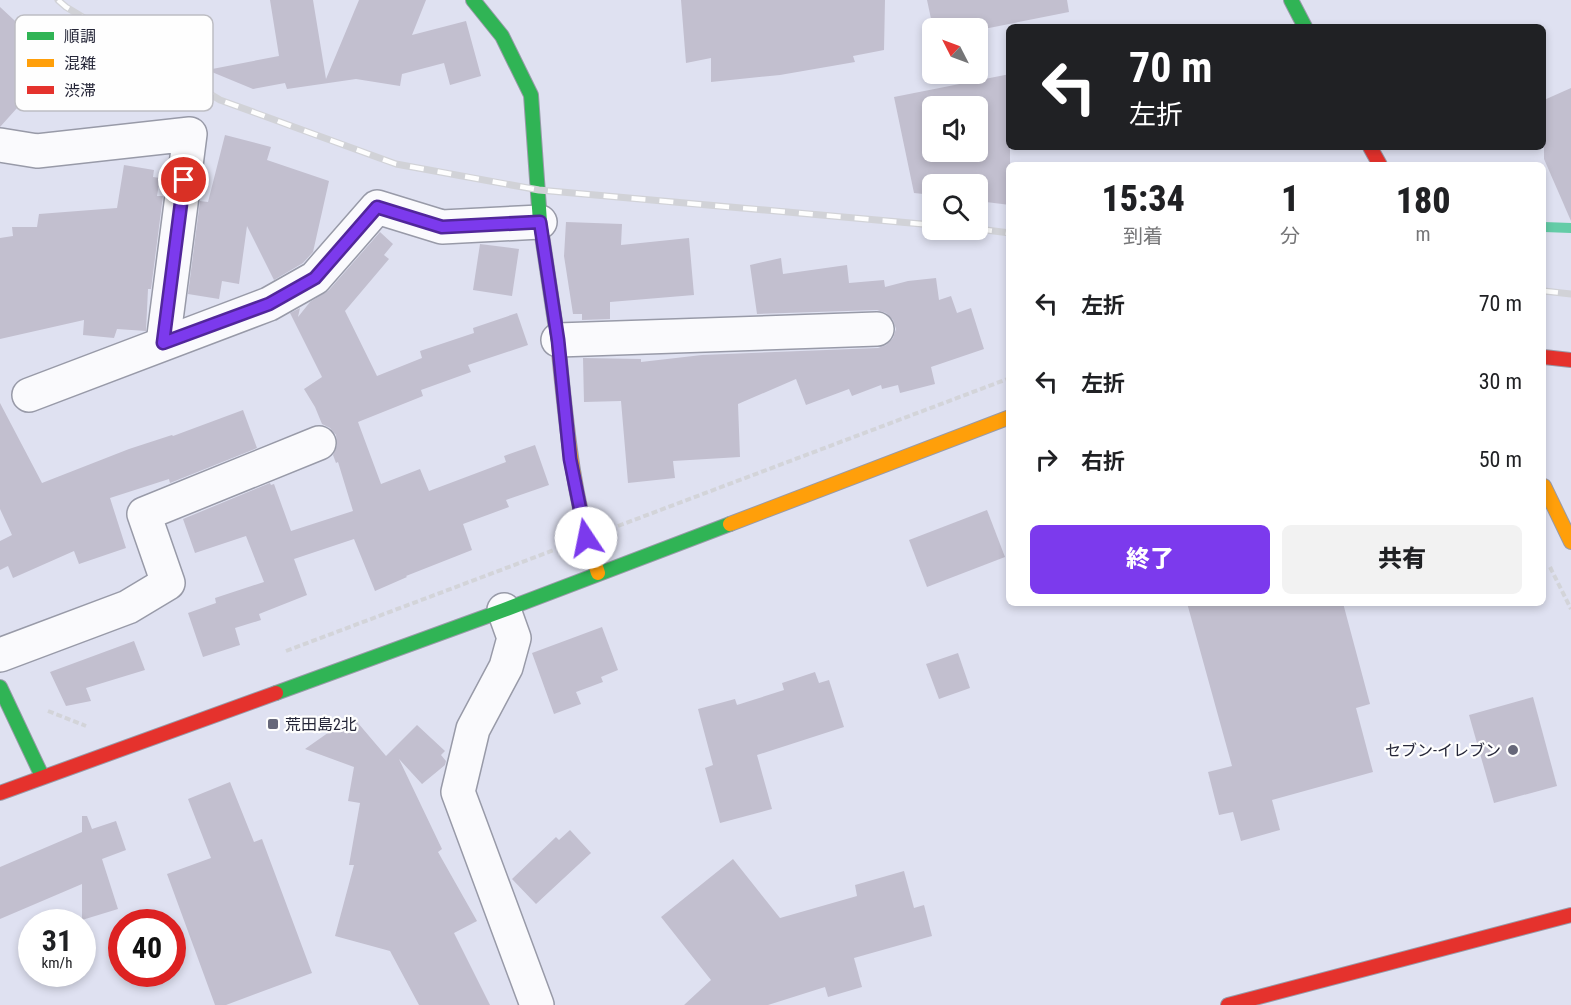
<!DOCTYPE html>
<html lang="ja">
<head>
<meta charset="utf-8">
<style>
  :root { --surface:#fff; --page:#f2f2f2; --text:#202124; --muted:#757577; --accent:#7c3aed }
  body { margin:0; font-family:"Roboto Condensed","Noto Sans JP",sans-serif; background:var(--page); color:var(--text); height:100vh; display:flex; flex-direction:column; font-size:22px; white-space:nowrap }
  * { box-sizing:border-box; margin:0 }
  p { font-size:20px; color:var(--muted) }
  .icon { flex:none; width:33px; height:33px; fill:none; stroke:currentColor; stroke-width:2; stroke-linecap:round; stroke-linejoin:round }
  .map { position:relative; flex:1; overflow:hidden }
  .drawer { position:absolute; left:1006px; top:162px; width:540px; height:444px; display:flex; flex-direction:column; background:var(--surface); border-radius:9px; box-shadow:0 3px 9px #0003 }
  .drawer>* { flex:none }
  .guide { position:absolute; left:1006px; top:24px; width:540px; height:126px; border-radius:9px; box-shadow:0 3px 9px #0003; background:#202124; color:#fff; overflow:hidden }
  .needle { width:39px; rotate:312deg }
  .buttons { position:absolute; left:922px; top:18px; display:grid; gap:12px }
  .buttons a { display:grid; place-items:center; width:66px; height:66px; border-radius:9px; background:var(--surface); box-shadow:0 3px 9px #0003; font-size:30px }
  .speed { position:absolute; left:18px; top:909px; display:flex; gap:12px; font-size:30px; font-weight:700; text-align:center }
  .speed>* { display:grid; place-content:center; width:78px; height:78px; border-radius:50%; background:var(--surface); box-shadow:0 3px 9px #0003; line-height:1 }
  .speed small { font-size:15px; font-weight:400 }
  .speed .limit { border:9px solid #d22; background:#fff; color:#111 }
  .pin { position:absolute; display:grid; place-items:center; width:51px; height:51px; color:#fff; margin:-26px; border:3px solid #fff; border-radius:50%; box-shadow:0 2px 6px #0007 }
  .me { position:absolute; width:66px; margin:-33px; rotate:349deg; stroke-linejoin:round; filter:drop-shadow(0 0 4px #0008) }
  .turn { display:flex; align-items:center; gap:21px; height:126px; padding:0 24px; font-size:27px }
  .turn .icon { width:78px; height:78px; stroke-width:2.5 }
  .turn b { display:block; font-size:42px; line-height:51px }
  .eta { display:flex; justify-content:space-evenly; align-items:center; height:102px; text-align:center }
  .eta b { font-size:36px; font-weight:800; line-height:42px }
  .cta { display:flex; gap:12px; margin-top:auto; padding:12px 24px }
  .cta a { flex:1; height:69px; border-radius:9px; background:var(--accent); color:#fff; font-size:24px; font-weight:800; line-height:69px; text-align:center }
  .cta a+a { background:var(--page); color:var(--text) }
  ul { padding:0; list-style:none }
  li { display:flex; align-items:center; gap:18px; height:78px; padding:0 24px }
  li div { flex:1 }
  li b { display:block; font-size:22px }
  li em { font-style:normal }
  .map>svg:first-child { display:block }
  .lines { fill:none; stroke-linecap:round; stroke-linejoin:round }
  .stream { stroke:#64cca7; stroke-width:10 }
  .building { fill:#c2bfcf; fill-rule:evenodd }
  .street-casing { stroke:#989aa8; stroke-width:36 }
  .fast-casing { stroke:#989aa8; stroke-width:16 }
  .slow-casing { stroke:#989aa8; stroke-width:16 }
  .jam-casing { stroke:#989aa8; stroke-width:16 }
  .path { stroke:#d3d4d9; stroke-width:4; stroke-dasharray:6 3; stroke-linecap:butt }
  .street { stroke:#fafafd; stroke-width:33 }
  .fast { stroke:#30b455; stroke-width:14 }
  .slow { stroke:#ff9f0a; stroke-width:14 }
  .jam { stroke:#e5322d; stroke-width:14 }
  .rail-casing { stroke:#d1d2d7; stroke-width:7 }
  .rail { stroke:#fefefe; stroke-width:4.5; stroke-dasharray:14; stroke-linecap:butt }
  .route-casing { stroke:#51269a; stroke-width:15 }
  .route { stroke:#7c3aed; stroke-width:10 }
  .poi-dot { fill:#666779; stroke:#fefefe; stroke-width:2 }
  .labels { text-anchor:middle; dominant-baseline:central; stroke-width:4.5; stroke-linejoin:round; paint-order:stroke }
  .poi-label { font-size:16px; fill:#252638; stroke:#fefefe; text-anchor:start }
  .key { fill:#fefefe; stroke:#bdbdc3; stroke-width:1.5 }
  .key-label { font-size:16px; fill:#252638 }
</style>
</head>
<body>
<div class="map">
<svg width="1571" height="1005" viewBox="0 0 1571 1005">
  <rect width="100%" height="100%" fill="#dfe1f1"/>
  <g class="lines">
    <!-- stream -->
    <polyline class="stream" points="1544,227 1571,228"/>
  </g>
  <!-- building -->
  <g class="building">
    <polygon points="270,0 313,0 326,79 359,0 426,0 412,35 466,21 481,76 450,85 444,63 402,74 400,86 356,79 287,89 285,83 253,89 207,70 279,56"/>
    <polygon points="681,0 885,0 884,50 853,56 855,62 780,75 711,82 711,58 686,63"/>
    <polygon points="927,0 1067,0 1069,12 989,28 933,28"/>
    <polygon points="0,7 27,32 35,23 79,64 38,109 26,98 0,127"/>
    <path d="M1010,74V205L978,201V184H933V195L914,193L894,97ZM933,106H978V152H933Z"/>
    <polygon points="1571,88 1571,221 1544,159 1544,100"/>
    <polygon points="225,135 271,147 267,160 329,181 313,252 303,263 274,280 247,226 239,284 222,281 219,299 188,294 200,201 208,202"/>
    <polygon points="124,165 154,170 153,177 160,178 157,196 163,196 151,289 148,289 146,331 117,329 114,338 83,335 84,320 0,339 0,238 13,236 12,227 37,227 39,214 117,208"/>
    <polygon points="566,222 622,224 621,245 689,238 694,295 610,302 610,319 582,320 582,314 573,314 564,256"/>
    <polygon points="380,232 393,244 384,255 389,259 345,311 377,376 422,358 420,351 474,333 473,328 517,313 528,345 468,365 471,372 421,390 423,396 358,422 381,484 420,469 429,491 506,462 504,456 535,445 549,485 506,500 509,507 463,524 472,550 406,576 407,577 375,591 354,539 294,559 307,595 259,614 261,620 235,628 240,645 203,657 188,613 216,603 215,598 264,582 246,536 195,553 183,519 270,483 271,485 274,484 291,531 353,511 338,462 336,463 333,455 337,446 336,435 330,428 322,424 315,407 304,389 322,377 290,313 300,308 298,317 310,302 329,290"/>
    <polygon points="480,244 519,249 512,296 473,290"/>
    <polygon points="781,258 783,274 847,265 849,283 884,280 885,287 908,281 936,278 939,300 951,296 957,313 971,308 984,349 931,367 935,384 900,393 898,385 882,389 881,385 852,396 849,389 806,405 796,379 738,404 740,457 673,461 675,478 628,483 621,401 584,402 583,358 641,359 641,362 702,355 878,348 886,345 893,338 896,329 893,320 886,313 877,310 757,314 750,265"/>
    <polygon points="0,403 42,483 129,449 172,435 173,436 243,410 257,448 170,483 169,479 110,498 126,548 79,564 74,551 13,578 8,566 0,570 0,541 12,535 0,509"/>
    <polygon points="987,510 1005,557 927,587 909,540"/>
    <polygon points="1187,603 1343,603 1370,704 1356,708 1373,772 1272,800 1280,830 1241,841 1233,812 1219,815 1208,772 1232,766"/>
    <polygon points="602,627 618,670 601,677 603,682 576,692 581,704 554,714 532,653"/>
    <polygon points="134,641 145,670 86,688 91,701 66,706 50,672"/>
    <polygon points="958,653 970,688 939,699 926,664"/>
    <polygon points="815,672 819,683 829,680 844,727 757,755 772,809 720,823 705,768 713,765 698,709 735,699 737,705 784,690 782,683"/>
    <polygon points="1533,697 1557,786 1494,803 1469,715"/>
    <polygon points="352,716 386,756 417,725 445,751 441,755 446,761 445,765 422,784 399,759 442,849 438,852 477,921 454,933 490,1005 419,1005 390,951 335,936 354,865 349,865 360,803 348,801 354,767 305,749"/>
    <polygon points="230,782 254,842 262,839 312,973 226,1005 215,1005 167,874 211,858 188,799"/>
    <polygon points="82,816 87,816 92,829 116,821 126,850 102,859 118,909 82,920 82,884 0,919 0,867 82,832"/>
    <polygon points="570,830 591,853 536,904 512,879 556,837 559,840"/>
    <polygon points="733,859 780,918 857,896 855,885 904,871 914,908 924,905 932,936 854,958 862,987 828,997 825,987 768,1005 684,1005 711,980 661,917"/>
  </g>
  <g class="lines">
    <defs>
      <g id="street">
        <polyline points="0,145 37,151 190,134 163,343"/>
        <polyline points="558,340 877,329"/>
        <polyline points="29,395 269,304 315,278 377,207 442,227 540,222"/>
        <polyline points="504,610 514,638 506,667 473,729 458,792 537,1005"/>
        <polyline points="0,655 128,607 168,583 144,514 319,443"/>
      </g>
      <g id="fast">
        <polyline points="473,0 502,36 531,95 540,222 558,342"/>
        <polyline points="1291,0 1305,27"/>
        <polyline points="0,687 42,776"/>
        <polyline points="276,693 504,610 730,524"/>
      </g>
      <g id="slow">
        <path d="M558,342C566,421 572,498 598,573"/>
        <polyline points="1544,486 1571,542"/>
        <polyline points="730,524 1010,417"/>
      </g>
      <g id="jam">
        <polyline points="1370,147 1380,165"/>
        <polyline points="1544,357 1571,360"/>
        <polyline points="0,793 276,693"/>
        <polyline points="1228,1005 1571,915"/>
      </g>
    </defs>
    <!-- street casing -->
    <use href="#street" class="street-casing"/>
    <!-- fast casing -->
    <use href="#fast" class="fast-casing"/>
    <!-- slow casing -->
    <use href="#slow" class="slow-casing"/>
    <!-- jam casing -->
    <use href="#jam" class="jam-casing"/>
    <!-- path -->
    <g class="path">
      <polyline points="618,526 1010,378"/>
      <polyline points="1550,567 1571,609"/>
      <polyline points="286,651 554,550"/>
      <polyline points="48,711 86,726"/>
    </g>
    <!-- street -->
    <use href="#street" class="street"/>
    <!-- fast -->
    <use href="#fast" class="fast"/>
    <!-- slow -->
    <use href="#slow" class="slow"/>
    <!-- jam -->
    <use href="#jam" class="jam"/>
    <defs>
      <g id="rail">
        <polyline points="58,0 66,7 220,100 396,164 539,190 933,225"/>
        <polyline points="978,229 1010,233"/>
        <polyline points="1544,291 1571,294"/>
      </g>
    </defs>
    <!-- rail casing -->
    <use href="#rail" class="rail-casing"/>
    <!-- rail -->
    <use href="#rail" class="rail"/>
  </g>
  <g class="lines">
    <defs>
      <polyline id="route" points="184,180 163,343 269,304 315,278 377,207 442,227 540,222 558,340 570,459 586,538"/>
    </defs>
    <!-- route casing -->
    <use href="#route" class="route-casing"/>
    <!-- route -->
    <use href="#route" class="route"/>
  </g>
  <!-- markers -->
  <g class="poi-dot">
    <rect x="267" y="718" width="12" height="12" rx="3"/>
    <circle cx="1513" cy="750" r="6"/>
  </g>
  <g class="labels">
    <!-- poi labels -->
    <g class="poi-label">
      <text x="285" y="724">荒田島2北</text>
      <text x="1501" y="750" text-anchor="end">セブン-イレブン</text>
    </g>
  </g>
  <!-- legend -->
  <rect x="15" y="15" width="198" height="96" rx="9" class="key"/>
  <rect x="27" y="32" width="27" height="8" fill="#30b455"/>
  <rect x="27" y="59" width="27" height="8" fill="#ff9f0a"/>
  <rect x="27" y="86" width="27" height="8" fill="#e5322d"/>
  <g class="key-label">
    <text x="64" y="42">順調</text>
    <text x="64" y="69">混雑</text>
    <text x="64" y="96">渋滞</text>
  </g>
</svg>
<div class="buttons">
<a><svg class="needle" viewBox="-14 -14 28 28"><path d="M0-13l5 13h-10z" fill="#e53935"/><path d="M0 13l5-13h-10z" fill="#757577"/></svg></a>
<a><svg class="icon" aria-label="sound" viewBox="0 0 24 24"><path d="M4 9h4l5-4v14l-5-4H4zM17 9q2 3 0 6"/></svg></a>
<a><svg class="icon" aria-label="search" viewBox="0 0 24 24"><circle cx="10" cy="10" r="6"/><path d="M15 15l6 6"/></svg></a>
</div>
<div class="speed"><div>31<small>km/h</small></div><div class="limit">40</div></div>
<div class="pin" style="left:184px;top:180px;background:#d93025"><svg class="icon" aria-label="arrive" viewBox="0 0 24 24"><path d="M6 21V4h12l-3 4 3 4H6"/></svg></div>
<svg class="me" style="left:586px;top:538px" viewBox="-20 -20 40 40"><circle r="19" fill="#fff"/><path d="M0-13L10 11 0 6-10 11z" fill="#7c3aed"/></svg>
<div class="guide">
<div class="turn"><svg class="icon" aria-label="left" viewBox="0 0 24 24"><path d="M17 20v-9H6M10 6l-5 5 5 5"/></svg><div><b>70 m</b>左折</div></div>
</div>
<section class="drawer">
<div class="eta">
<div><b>15:34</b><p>到着</p></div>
<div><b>1</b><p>分</p></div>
<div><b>180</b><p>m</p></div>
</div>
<ul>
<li><svg class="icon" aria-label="left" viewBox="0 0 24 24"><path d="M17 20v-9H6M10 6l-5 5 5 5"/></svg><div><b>左折</b></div><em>70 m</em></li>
<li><svg class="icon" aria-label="left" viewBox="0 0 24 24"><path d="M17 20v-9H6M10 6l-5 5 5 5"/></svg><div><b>左折</b></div><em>30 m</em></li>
<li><svg class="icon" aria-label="right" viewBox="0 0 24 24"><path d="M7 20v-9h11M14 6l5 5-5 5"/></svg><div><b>右折</b></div><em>50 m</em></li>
</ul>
<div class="cta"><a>終了</a><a>共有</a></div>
</section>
</div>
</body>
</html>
